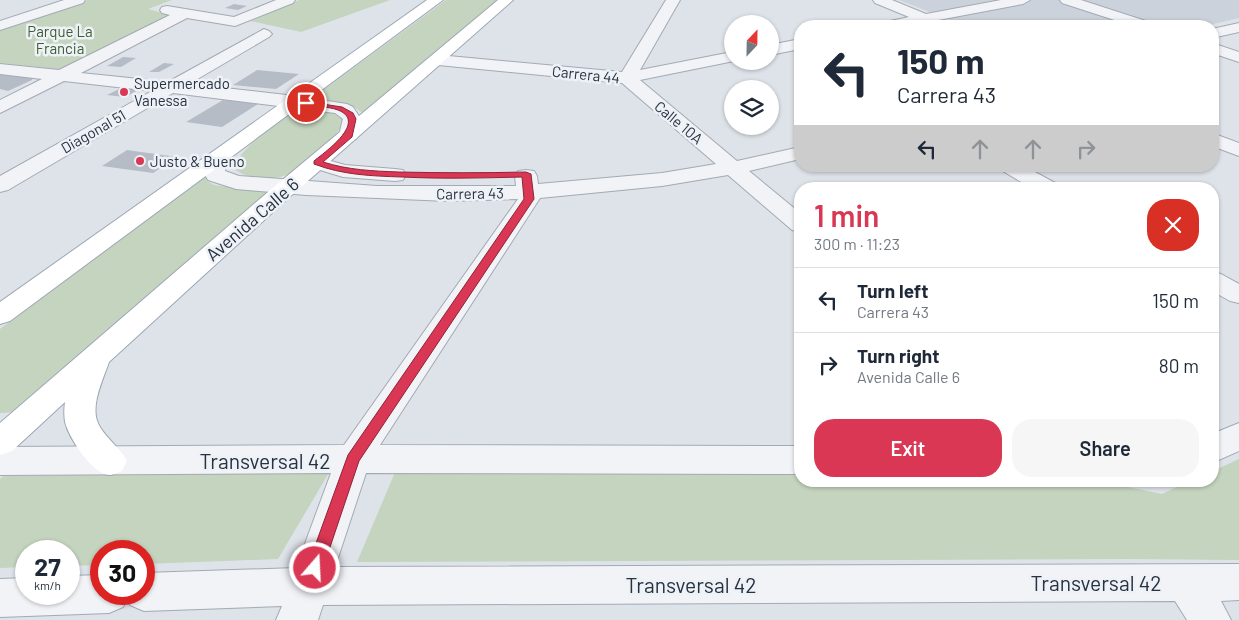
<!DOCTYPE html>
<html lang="en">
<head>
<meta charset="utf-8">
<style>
  :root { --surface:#fff; --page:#f6f6f7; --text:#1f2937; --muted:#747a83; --line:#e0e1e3; --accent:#da3754 }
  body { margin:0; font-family:Barlow,sans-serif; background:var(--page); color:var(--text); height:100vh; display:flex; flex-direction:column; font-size:19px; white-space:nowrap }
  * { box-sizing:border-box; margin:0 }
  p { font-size:16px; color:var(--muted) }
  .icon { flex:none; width:28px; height:28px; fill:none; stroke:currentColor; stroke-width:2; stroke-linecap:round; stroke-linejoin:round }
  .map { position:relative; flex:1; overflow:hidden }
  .sheet { position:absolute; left:794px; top:182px; width:425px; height:305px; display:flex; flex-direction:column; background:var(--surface); border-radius:20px; box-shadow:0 1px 4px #0004 }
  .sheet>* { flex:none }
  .hud { position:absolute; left:794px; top:20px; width:425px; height:152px; border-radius:20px; box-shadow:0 1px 4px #0004; background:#fff; color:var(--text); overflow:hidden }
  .needle { width:32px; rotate:22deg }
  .tools { position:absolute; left:724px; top:15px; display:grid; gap:10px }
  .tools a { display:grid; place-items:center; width:55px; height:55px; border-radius:50%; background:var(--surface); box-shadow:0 1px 4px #0004; font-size:25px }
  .speed { position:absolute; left:15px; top:540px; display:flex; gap:10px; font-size:25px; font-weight:700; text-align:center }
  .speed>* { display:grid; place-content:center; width:65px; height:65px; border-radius:50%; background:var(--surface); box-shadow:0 1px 4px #0004; line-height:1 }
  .speed small { font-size:12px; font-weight:400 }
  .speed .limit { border:8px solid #d22; background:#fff; color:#111 }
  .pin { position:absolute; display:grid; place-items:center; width:42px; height:42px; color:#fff; margin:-21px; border:2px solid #fff; border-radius:50%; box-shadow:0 1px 5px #0007 }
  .me { position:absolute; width:55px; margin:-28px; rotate:19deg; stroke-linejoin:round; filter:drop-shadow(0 0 4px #0008) }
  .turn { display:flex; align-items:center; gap:18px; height:105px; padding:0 20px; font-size:22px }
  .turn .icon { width:65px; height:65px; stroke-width:2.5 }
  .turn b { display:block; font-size:35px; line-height:42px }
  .lanes { display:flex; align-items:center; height:48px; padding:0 20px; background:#0003; justify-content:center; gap:25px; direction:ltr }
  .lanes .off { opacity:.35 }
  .round { display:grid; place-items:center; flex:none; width:52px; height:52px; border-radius:20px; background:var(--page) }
  .head { display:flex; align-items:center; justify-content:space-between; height:85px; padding:0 20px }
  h1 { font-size:30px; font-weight:600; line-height:38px; color:var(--accent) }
  .primary-button { display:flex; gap:10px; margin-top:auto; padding:10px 20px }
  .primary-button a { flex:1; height:58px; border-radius:20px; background:var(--accent); color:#fff; font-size:20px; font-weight:600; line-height:58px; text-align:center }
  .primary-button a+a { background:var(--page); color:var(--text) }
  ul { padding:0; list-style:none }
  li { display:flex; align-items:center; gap:15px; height:65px; padding:0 20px; border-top:1px solid var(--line) }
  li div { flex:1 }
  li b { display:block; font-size:19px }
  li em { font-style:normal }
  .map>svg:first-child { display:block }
  .built { fill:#ccd2db }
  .green { fill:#c4d4be }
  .building { fill:#b5bcc6 }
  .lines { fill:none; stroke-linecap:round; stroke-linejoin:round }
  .minor-casing { stroke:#a3aab3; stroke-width:2 }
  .major-casing { stroke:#9ca7b6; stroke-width:2 }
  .minor { fill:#f1f3f7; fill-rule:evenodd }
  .major { fill:#fff; fill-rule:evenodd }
  .route { fill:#da3754; stroke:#8e2437 }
  .poi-dot { fill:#da3754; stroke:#eef2f6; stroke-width:2 }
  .labels { text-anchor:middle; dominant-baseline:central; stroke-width:5; stroke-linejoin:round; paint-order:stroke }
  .far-park-label { font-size:15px; fill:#3b5e32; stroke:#eef2f6 }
  .far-street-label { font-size:15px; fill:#263141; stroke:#eef2f6 }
  .far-poi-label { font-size:15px; fill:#263141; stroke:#eef2f6; text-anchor:start }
  .street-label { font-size:18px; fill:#263141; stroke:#eef2f6 }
  .near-street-label { font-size:21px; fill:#263141; stroke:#eef2f6 }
</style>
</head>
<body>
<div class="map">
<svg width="1239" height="620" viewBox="0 0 1239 620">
  <rect width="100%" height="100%" fill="#dee3e9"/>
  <!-- built -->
  <polygon class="built" points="899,0 1239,0 1239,18 1205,26 965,26"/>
  <!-- green -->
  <g class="green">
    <polygon points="88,0 172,0 148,9 171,15 66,70 0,63 0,29"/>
    <polygon points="299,0 390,0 301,32 250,21"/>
    <path d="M446,0H498L363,114C352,101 327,102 311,99Z"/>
    <path d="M320,110L333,111L345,118C340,133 330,140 319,151C312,157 305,164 298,169C281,182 248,182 232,167C245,147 277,117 301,112C307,110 314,110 320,110Z"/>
    <polygon points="206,173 207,181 214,185 269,192 20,412 0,413 0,329"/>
    <polygon points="1239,459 1239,560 1126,559 357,562 396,470 800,471 800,481 1099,481 1162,494 1189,481 1212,481 1213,471"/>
    <polygon points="330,471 278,559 144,564 144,551 101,551 101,565 69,566 69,551 26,551 26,567 0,568 0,479 3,476"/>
  </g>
  <!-- building -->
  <g class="building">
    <polygon points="234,4 247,6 238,10 225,8"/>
    <polygon points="123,57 136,58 121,67 107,66"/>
    <polygon points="164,63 174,64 159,72 149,72"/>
    <polygon points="257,70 299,74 276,89 233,85"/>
    <polygon points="0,71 32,76 32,80 8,91 0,89"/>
    <polygon points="123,87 141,89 125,97 107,95"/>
    <polygon points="223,100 258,104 222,127 186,122"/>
    <polygon points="127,150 177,157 153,173 102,166"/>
  </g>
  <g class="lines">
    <defs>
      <g id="minor">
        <polygon points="64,0 85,0 83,3 0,30 0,21"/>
        <polygon points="276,0 295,0 293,3 235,26 187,18 81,73 168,82 264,29 269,31 272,34 269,37 189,84 295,96 347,104 353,107 361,119 359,135 356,139 349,141 342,139 339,135 343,119 335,113 173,93 8,190 0,192 0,176 152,91 64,81 0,113 0,100 42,79 0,74 0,64 59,70 170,15 162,13 160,10 162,7 167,6 234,17"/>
        <polygon points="666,0 680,0 640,70 732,52 732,61 734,61 640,80 737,161 800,147 800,159 749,171 800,213 800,232 792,230 728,175 662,186 540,198 380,445 800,446 800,474 366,473 335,567 1239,564 1239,600 1221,601 1231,620 1187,620 1175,601 323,605 318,620 276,620 282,606 144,611 130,605 127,599 123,607 109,613 0,617 0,579 26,578 26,594 69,594 69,576 101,575 101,594 144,594 144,573 296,568 331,473 0,475 0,447 344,445 518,199 448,201 306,195 236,189 208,180 203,171 206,159 209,155 216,153 223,155 226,159 225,171 239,176 377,186 516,186 515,176 518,171 526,170 534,171 537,176 538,184 662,173 716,164 622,83 438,65 432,63 430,60 432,57 438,55 622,72"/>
        <path d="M873,0H892L926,14L1001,0H1030L1023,4L933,21C924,27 891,26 879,26L881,23L909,17L875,3Z"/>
        <polygon points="1060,0 1081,0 1152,23 1154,26 1133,26 1062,3"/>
        <polygon points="1239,23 1239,32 1212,38 1212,29"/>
        <polygon points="800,39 800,49 770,55 770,45"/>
        <polygon points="1212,43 1239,52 1239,62 1212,53"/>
        <polygon points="1212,133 1239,143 1239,156 1212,146"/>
        <polygon points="317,157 345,165 395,169 403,170 406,175 403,180 395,181 343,177 310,167 307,163 310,159"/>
        <polygon points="998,166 1024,166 1057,184 1060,189 1033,189 1001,170"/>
        <polygon points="1212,272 1221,274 1239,284 1239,303 1230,301 1212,291"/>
        <polygon points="1239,423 1239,451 1212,463 1212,434"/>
      </g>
      <g id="major">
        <polygon points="427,0 443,0 10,321 0,324 0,302"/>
        <path d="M498,0H513L284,202L109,362C103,380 88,409 100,427C108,440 120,448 127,461L122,471C119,472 114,474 111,475C93,476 69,438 65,422C64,415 64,409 65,402L12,451L0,455V423L268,192Z"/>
      </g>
    </defs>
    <!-- minor casing -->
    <use href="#minor" class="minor-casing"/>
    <!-- major casing -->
    <use href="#major" class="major-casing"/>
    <!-- minor -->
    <use href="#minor" class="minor"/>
    <!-- major -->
    <use href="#major" class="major"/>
  </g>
  <!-- route -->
  <path class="route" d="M303,101L342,107L353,113L356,119L352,137L323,162C348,170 373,171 399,172C442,173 484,173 526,172L531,174L534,199L359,461L323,568L321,573L315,576L309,573L307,568L348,455L524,199L522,177C482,178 442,179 402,177C371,176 343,175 314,164V161C325,152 368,122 338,110C327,106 314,107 303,104Z"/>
  <!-- markers -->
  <g class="poi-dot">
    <circle cx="124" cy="92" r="5"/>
    <circle cx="140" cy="161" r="5"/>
  </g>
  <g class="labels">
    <!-- far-park labels -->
    <g class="far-park-label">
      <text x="60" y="31">Parque La<tspan x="60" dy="17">Francia</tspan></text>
    </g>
    <!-- far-street labels -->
    <g class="far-street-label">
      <text transform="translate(586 74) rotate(6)">Carrera 44</text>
      <text transform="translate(679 122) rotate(40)">Calle 10A</text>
      <text transform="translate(93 131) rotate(-30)">Diagonal 51</text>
      <text transform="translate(470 193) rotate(-1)">Carrera 43</text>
    </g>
    <!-- far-poi labels -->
    <g class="far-poi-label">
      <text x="134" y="83">Supermercado<tspan x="134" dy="17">Vanessa</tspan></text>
      <text x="150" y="161">Justo &amp; Bueno</text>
    </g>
    <!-- street labels -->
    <g class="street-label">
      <text transform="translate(252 219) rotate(-41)">Avenida Calle 6</text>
    </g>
    <!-- near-street labels -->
    <g class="near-street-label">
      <text x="265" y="460">Transversal 42</text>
      <text x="1096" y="582">Transversal 42</text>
      <text x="691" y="584">Transversal 42</text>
    </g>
  </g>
</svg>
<div class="tools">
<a><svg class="needle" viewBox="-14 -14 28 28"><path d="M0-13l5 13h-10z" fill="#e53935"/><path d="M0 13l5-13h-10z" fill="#747a83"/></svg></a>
<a><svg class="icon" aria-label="layers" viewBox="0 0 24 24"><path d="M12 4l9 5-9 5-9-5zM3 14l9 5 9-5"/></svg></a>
</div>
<div class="speed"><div>27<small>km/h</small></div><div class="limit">30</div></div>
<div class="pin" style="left:306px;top:103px;background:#d93025"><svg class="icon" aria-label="arrive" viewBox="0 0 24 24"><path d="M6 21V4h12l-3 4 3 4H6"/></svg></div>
<svg class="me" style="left:315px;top:568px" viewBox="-20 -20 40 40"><circle r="17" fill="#da3754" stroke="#fff" stroke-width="3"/><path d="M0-11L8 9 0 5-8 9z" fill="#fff"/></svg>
<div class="hud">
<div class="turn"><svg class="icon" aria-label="left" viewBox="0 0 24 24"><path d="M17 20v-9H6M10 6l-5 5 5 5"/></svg><div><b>150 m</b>Carrera 43</div></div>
<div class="lanes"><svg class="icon" aria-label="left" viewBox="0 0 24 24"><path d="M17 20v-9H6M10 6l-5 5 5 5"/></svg><svg class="icon off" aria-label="ahead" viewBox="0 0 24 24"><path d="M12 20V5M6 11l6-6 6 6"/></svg><svg class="icon off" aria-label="ahead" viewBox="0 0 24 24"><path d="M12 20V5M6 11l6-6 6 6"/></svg><svg class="icon off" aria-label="right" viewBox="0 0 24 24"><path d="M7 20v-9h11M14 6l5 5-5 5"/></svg></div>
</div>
<section class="sheet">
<div class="head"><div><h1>1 min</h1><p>300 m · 11:23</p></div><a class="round" style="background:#d93025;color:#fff"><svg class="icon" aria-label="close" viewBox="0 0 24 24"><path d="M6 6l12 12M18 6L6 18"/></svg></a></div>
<ul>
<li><svg class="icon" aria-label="left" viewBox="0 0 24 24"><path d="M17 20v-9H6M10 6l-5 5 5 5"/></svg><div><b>Turn left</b><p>Carrera 43</p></div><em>150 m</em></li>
<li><svg class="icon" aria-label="right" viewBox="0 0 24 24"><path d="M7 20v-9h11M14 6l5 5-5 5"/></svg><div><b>Turn right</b><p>Avenida Calle 6</p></div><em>80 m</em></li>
</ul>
<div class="primary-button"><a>Exit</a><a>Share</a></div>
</section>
</div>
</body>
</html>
